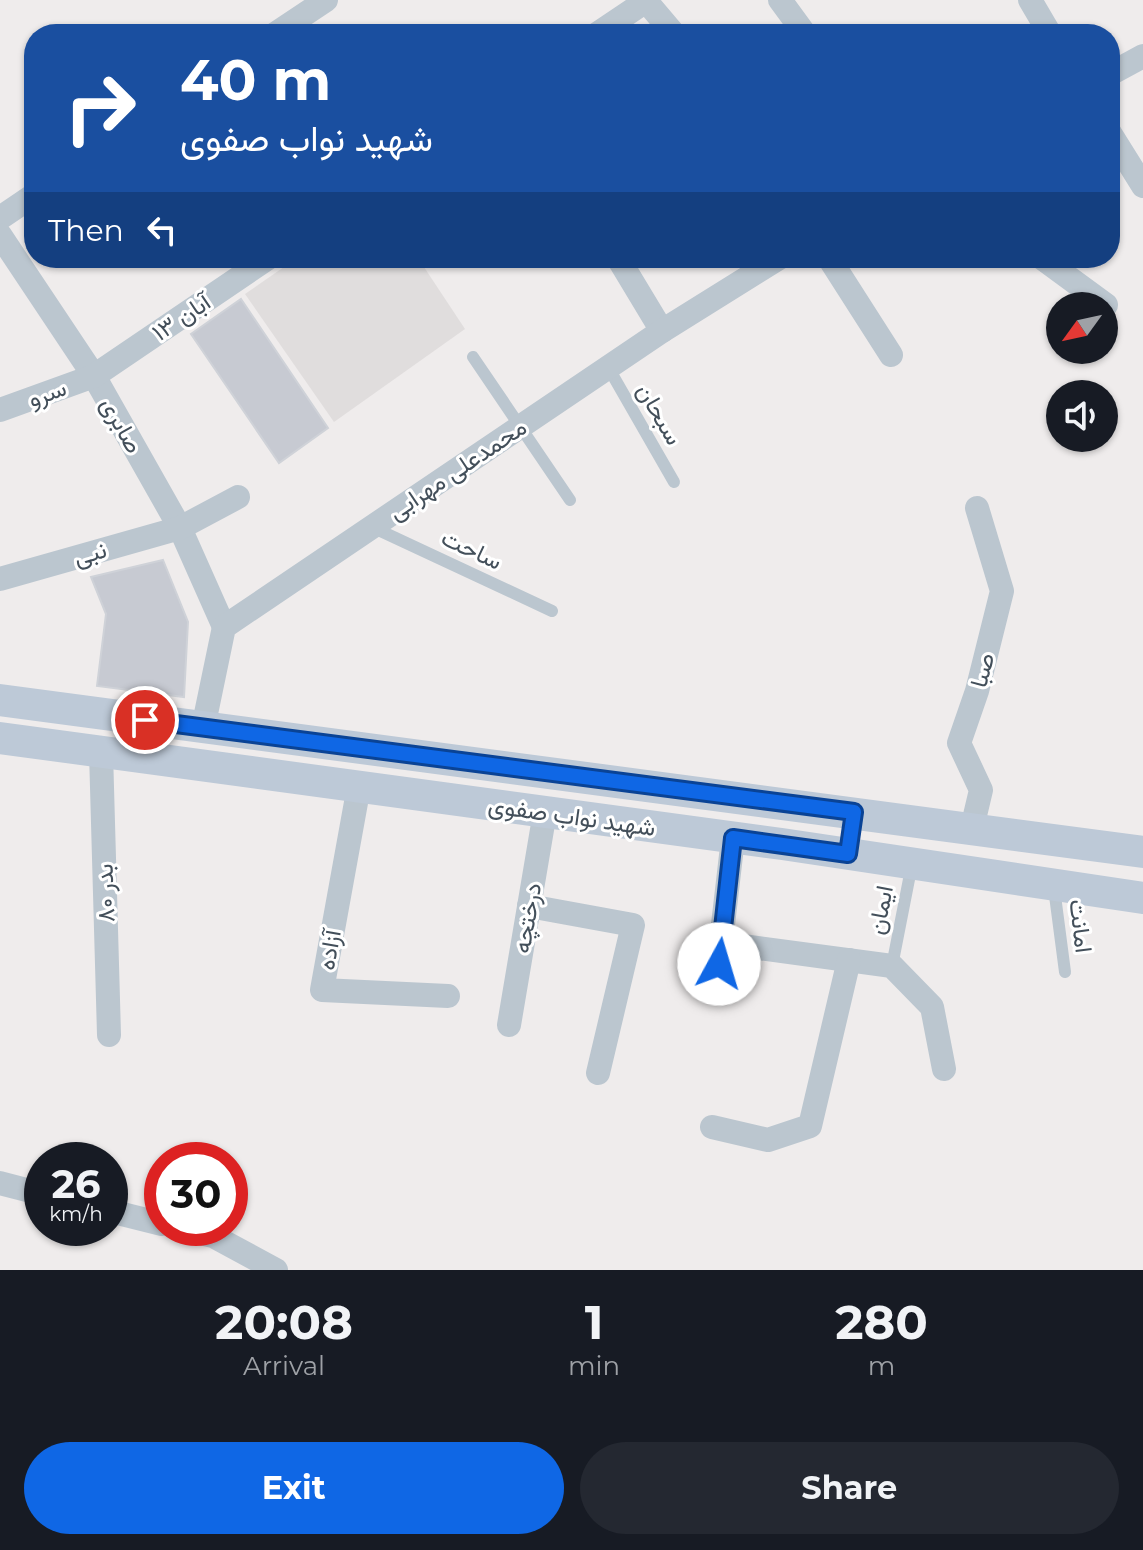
<!DOCTYPE html>
<html lang="en">
<head>
<meta charset="utf-8">
<style>
  :root { --surface:#171b24; --page:#242831; --text:#f1f3f6; --muted:#9ea1a6; --accent:#0f67e5 }
  body { margin:0; font-family:Montserrat,Vazirmatn,sans-serif; background:var(--page); color:var(--text); height:100vh; display:flex; flex-direction:column; font-size:30px; white-space:nowrap }
  * { box-sizing:border-box; margin:0 }
  p { font-size:26px; color:var(--muted) }
  .icon { flex:none; width:44px; height:44px; fill:none; stroke:currentColor; stroke-width:2; stroke-linecap:round; stroke-linejoin:round }
  .map { position:relative; height:1270px; overflow:hidden }
  .details { display:flex; flex-direction:column; background:var(--surface); flex:1 }
  .details>* { flex:none }
  .hud { position:absolute; left:24px; top:24px; width:1096px; height:244px; border-radius:32px; box-shadow:0 2px 6px #0004; background:#1a4fa0; color:#fff; overflow:hidden }
  .needle { width:52px; rotate:237deg }
  .tools { position:absolute; left:1046px; top:292px; display:grid; gap:16px }
  .tools a { display:grid; place-items:center; width:72px; height:72px; border-radius:50%; background:var(--surface); box-shadow:0 2px 6px #0004; font-size:40px }
  .speed { position:absolute; left:24px; top:1142px; display:flex; gap:16px; font-size:40px; font-weight:700; text-align:center }
  .speed>* { display:grid; place-content:center; width:104px; height:104px; border-radius:50%; background:var(--surface); box-shadow:0 2px 6px #0004; line-height:1 }
  .speed small { font-size:20px; font-weight:400 }
  .speed .limit { border:12px solid #d22; background:#fff; color:#111 }
  .pin { position:absolute; display:grid; place-items:center; width:68px; height:68px; color:#fff; margin:-34px; border:4px solid #fff; border-radius:50%; box-shadow:0 2px 8px #0007 }
  .me { position:absolute; width:88px; margin:-44px; rotate:6deg; stroke-linejoin:round; filter:drop-shadow(0 0 6px #0008) }
  .turn { display:flex; align-items:center; gap:28px; height:168px; padding:0 24px; font-size:36px }
  .turn .icon { width:104px; height:104px; stroke-width:2.5 }
  .turn b { display:block; font-size:56px; line-height:68px }
  .then { display:flex; align-items:center; height:76px; padding:0 24px; background:#0003; gap:16px; font-size:30px }
  .eta { display:flex; justify-content:space-evenly; align-items:center; height:136px; text-align:center }
  .eta b { font-size:48px; font-weight:700; line-height:56px }
  .action { display:flex; gap:16px; margin-top:auto; padding:16px 24px }
  .action a { flex:1; height:92px; border-radius:48px; background:var(--accent); color:#fff; font-size:32px; font-weight:700; line-height:92px; text-align:center }
  .action a+a { background:var(--page); color:var(--text) }
  .map>svg:first-child { display:block }
  .education { fill:#e0dddd }
  .building { fill:#c7cad2; stroke:#cfd2d8; stroke-width:2 }
  .lines { fill:none; stroke-linecap:round; stroke-linejoin:round }
  .lane { stroke:#bbc6cf; stroke-width:12 }
  .street { stroke:#bbc6cf; stroke-width:24 }
  .secondary { stroke:#bdc9d7; stroke-width:32 }
  .route-casing { stroke:#0a4395; stroke-width:20 }
  .route { stroke:#0f67e5; stroke-width:14 }
  .labels { text-anchor:middle; dominant-baseline:central; stroke-width:6; stroke-linejoin:round; paint-order:stroke }
  .street-label { font-size:24px; fill:#434f5a; stroke:#fff }
</style>
</head>
<body>
<div class="map">
<svg width="1143" height="1270" viewBox="0 0 1143 1270">
  <rect width="100%" height="100%" fill="#efecec"/>
  <!-- education -->
  <polygon class="education" points="297,258 418,258 465,329 334,422 245,294"/>
  <!-- building -->
  <g class="building">
    <polygon points="241,299 328,428 279,463 191,334"/>
    <polygon points="163,560 188,622 184,697 97,686 106,614 91,577"/>
  </g>
  <g class="lines">
    <!-- lane -->
    <g class="lane">
      <polyline points="473,357 570,500"/>
      <polyline points="608,367 674,482"/>
      <polyline points="372,527 552,611"/>
      <polyline points="1054,888 1065,972"/>
      <polyline points="892,966 912,864"/>
    </g>
    <!-- street -->
    <g class="street">
      <polyline points="780,0 805,34"/>
      <polyline points="1030,0 1050,34"/>
      <polyline points="275,34 326,0"/>
      <polyline points="597,34 646,1 674,34"/>
      <polyline points="1110,74 1143,56"/>
      <polyline points="1110,133 1143,186"/>
      <polyline points="0,218 34,195"/>
      <polyline points="0,235 94,376 180,528 224,627"/>
      <polyline points="618,258 662,331"/>
      <polyline points="829,258 891,355"/>
      <polyline points="1042,258 1106,305"/>
      <polyline points="0,410 94,376 268,258"/>
      <polyline points="0,579 180,528 238,497"/>
      <polyline points="203,728 224,627 662,331 779,258"/>
      <polyline points="101,752 109,1035"/>
      <polyline points="359,786 322,990 448,996"/>
      <polyline points="972,828 981,790 959,743 977,691 1002,591 977,508"/>
      <polyline points="529,906 633,925 598,1073"/>
      <polyline points="721,943 892,966 932,1007 944,1069"/>
      <polyline points="716,985 733,838"/>
      <polyline points="509,1025 545,812"/>
      <polyline points="712,1127 768,1140 810,1126 849,960"/>
      <polyline points="0,1183 42,1194"/>
      <polyline points="110,1211 162,1224"/>
      <polyline points="180,1228 213,1236 276,1270"/>
    </g>
    <!-- secondary -->
    <g class="secondary">
      <polyline points="0,700 1143,852"/>
      <polyline points="0,738 782,844 1143,898"/>
    </g>
  </g>
  <g class="lines">
    <defs>
      <polyline id="route" points="145,720 854,812 848,854 733,838 719,964"/>
    </defs>
    <!-- route casing -->
    <use href="#route" class="route-casing"/>
    <!-- route -->
    <use href="#route" class="route"/>
  </g>
  <g class="labels">
    <!-- street labels -->
    <g class="street-label">
      <text transform="translate(181 317) rotate(-34)">۱۳ آبان</text>
      <text transform="translate(47 393) rotate(-20)">سرو</text>
      <text transform="translate(660 414) rotate(60)">سبحان</text>
      <text transform="translate(122 425) rotate(61)">صابری</text>
      <text transform="translate(457 469) rotate(-34)">محمدعلی مهرابی</text>
      <text transform="translate(472 549) rotate(25)">ساحت</text>
      <text transform="translate(90 553) rotate(-16)">نبی</text>
      <text transform="translate(982 670) rotate(-75)">صبا</text>
      <text transform="translate(572 816) rotate(8)">شهید نواب صفوی</text>
      <text transform="translate(105 893) rotate(-92)">بدر ۸۰</text>
      <text transform="translate(880 910) rotate(-79)">ایمان</text>
      <text transform="translate(527 918) rotate(-80)">درختچه</text>
      <text transform="translate(1081 926) rotate(83)">امانت</text>
      <text transform="translate(329 950) rotate(-80)">آزاده</text>
    </g>
  </g>
</svg>
<div class="tools">
<a><svg class="needle" viewBox="-14 -14 28 28"><path d="M0-13l5 13h-10z" fill="#e53935"/><path d="M0 13l5-13h-10z" fill="#9ea1a6"/></svg></a>
<a><svg class="icon" aria-label="sound" viewBox="0 0 24 24"><path d="M4 9h4l5-4v14l-5-4H4zM17 9q2 3 0 6"/></svg></a>
</div>
<div class="speed"><div>26<small>km/h</small></div><div class="limit">30</div></div>
<div class="pin" style="left:145px;top:720px;background:#d93025"><svg class="icon" aria-label="arrive" viewBox="0 0 24 24"><path d="M6 21V4h12l-3 4 3 4H6"/></svg></div>
<svg class="me" style="left:719px;top:964px" viewBox="-20 -20 40 40"><circle r="19" fill="#fff"/><path d="M0-13L10 11 0 6-10 11z" fill="#0f67e5"/></svg>
<div class="hud">
<div class="turn"><svg class="icon" aria-label="right" viewBox="0 0 24 24"><path d="M7 20v-9h11M14 6l5 5-5 5"/></svg><div><b>40 m</b>شهید نواب صفوی</div></div>
<div class="then">Then<svg class="icon" aria-label="left" viewBox="0 0 24 24"><path d="M17 20v-9H6M10 6l-5 5 5 5"/></svg></div>
</div>
</div>
<section class="details">
<div class="eta">
<div><b>20:08</b><p>Arrival</p></div>
<div><b>1</b><p>min</p></div>
<div><b>280</b><p>m</p></div>
</div>
<div class="action"><a>Exit</a><a>Share</a></div>
</section>
</body>
</html>
